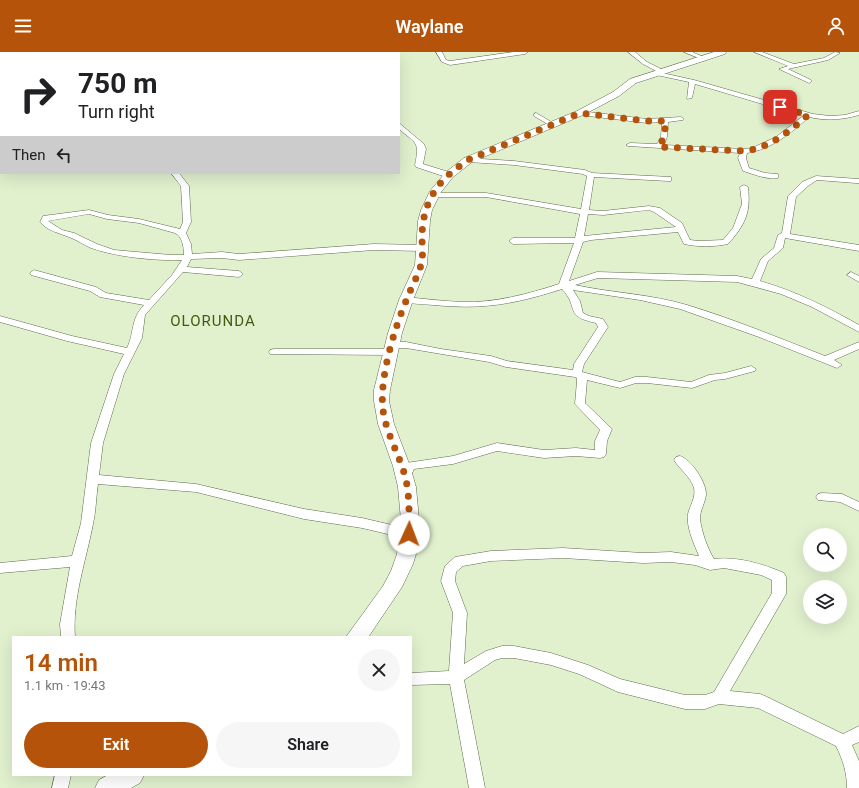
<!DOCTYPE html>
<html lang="en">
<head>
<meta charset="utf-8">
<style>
  :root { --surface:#fff; --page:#f6f6f6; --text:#202124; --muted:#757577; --accent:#b45309 }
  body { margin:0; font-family:Roboto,sans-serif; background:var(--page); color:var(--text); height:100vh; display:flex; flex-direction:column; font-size:15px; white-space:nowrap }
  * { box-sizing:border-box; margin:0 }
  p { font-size:13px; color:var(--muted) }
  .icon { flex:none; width:22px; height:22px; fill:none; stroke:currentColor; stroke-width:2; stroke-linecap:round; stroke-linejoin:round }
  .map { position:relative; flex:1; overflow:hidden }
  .panel { position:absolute; left:12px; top:584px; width:400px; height:140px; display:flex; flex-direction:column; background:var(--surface); border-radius:0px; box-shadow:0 4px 16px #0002 }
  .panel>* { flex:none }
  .banner { position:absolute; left:0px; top:0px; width:400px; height:122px; box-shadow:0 4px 16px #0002; background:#fff; color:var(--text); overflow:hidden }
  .buttons { position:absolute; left:803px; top:476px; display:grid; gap:8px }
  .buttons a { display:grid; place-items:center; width:44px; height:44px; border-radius:50%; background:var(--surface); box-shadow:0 4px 16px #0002; font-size:20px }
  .pin { position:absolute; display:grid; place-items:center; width:34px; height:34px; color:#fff; margin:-17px; border-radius:8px; box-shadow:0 2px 6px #0006 }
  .me { position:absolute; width:44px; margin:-22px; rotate:2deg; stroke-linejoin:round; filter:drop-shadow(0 0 3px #0008) }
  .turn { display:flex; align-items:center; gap:14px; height:84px; padding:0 12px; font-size:18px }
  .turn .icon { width:52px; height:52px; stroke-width:2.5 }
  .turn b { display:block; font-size:28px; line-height:34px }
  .then { display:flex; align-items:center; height:38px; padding:0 12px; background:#0003; gap:8px; font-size:15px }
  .round { display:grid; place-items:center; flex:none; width:42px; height:42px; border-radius:21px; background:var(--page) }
  .overview { display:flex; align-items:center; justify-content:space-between; height:68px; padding:0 12px }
  h1 { font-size:24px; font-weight:600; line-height:30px; color:var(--accent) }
  .primary-button { display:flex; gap:8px; margin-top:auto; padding:8px 12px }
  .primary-button a { flex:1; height:46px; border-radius:24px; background:var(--accent); color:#fff; font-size:16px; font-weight:600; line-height:46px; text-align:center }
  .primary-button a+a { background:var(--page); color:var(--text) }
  header { display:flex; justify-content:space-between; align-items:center; height:52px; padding:0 12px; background:var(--accent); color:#fff; font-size:18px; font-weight:600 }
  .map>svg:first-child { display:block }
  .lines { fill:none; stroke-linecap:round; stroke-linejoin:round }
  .street-casing { stroke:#5e6b4c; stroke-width:1 }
  .secondary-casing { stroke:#5e6b4c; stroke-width:1 }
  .street { fill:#fff; fill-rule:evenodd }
  .secondary { fill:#fff; fill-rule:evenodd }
  .route { stroke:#b45309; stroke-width:7; stroke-dasharray:0 12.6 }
  .labels { text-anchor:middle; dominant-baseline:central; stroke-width:4; stroke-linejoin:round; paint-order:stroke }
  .quarter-label { font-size:15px; letter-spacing:1px; fill:#425b13; stroke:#e1f1ce }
</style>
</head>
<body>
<header><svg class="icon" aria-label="menu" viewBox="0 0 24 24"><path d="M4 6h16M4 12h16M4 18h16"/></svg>Waylane<svg class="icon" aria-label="person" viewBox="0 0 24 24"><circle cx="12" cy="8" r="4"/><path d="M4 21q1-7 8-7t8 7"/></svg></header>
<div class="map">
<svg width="859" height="736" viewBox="0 0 859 736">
  <rect width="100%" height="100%" fill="#e1f1ce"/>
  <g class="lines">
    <defs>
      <g id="street">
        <polygon points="78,0 84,0 85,1 79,1"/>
        <polygon points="316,0 322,0 323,1 317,1"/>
        <polygon points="436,0 442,0 446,8 450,9 513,0 528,0 525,2 450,13 442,10"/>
        <path d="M628,0H635L647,10L663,18L664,19L662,21L694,28L813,62L830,64L845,63L859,59V63C842,68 826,69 809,65C791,81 772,97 747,101L746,106L749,116L765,121L778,122V126C766,128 754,122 743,119L738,106L740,101L628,94L626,93L630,91L657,92L661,85L662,70L647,71L580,63L577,61L580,59L647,67L681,65L684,67L683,68L668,70L667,85L664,93L744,97L752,96L776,85L803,64L695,32L692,46L687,47L689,30L652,22V20H658L643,12Z"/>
        <polygon points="684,0 692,0 706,6 701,7"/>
        <polygon points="754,0 762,0 794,12 824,6 835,0 840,1 828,8 788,17 811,28 811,30 809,31 779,17 788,14"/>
        <polygon points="0,58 1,58 0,63"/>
        <polygon points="536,61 555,72 556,73 551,74 534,64 534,62"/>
        <path d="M399,71L424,92L426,97L423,112L452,121V125H446L416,115L415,113C420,89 416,92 399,77Z"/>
        <path d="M465,106L514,109L585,118L592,121L671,125V129H668L594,125L589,158L603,159L649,154L660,156L682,171L690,188L699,189L723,188L733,176L742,152L740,135L744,133L748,135C751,161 745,173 728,192C714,195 698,195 684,192L678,180L591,188L583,190L569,229L597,220L737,224L752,227L761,207L774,196L778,183L782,181L788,144L802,130L816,124L859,127V131H856L817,128L808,134L796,145L790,182L859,193V199L785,186L783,196L768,209L760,229C795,239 827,255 859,273V280L812,255L781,242L737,230L598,226L575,233C612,241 650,242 687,253C733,267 779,286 825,304L859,290V297L834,308L842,313L837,316L759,285L680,257L640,248L573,238L580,249L583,261L589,264L603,267L608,275L584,312L582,320L620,330L635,325H647L691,330L709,323L725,321L751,314L756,317L755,319L725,327L715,328L692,336L647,331H636L620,336L587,328L585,351L612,377L607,389L606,402L604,405L600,406L576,404L544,406L497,399L453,412L414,417L409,428L405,429L401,428L399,425L406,411L453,404L497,391L544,398L576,396L595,398V389L600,378L575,352L577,329V326L575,325L506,315L489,310L406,296H392L387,293L392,290H406L441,297L491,304L507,309L573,318L574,312L598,275L596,271C563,264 580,256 562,237C515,252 483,258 434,253C423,252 413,252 403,250L401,248L403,246L406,245C424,247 443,249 462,250C495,251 528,242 559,232L574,191L513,192L509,189L513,186H575L580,162L486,145H432L428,143L432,141H486L581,157L587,124L583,122L514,113L468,110L464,108ZM649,158L654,160L676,175L584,184L588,162L603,163Z"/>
        <path d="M171,121H179L189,134L191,170L186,181L191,192L192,202L222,200L239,202L374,192L422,193L426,196L422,199L374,198L239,208L222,206L191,207L187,215L239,219L243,222L239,225L183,220L145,263L142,286L124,322L103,391L99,423L196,432L304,457L362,466L409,477L413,479L415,482L413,485L409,487L362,476L304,467L196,440L98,432C96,445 96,459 93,472C86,509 72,547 75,585H61L60,572L70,515L0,521V511L72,504L81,471L91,391L114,322L124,302L67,289L0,270V264L72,284L127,296C135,279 130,268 144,253L100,245L90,239L31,223L30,221L34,218L96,235L106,241L149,248L172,223L182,208C156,209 116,205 91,196C84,193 77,188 69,185C59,181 48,179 40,170L43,164L89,158L108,163L139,167L180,177L183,170L181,134ZM89,162L107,167L139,171L175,181C182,184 184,195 184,203H171L114,198L97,192L74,181L62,178L48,169Z"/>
        <polygon points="851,220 859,224 859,230 847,223"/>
        <polygon points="274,297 390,297 395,300 390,303 270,302 269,300 270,298"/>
        <path d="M680,404C691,407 707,431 706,443C705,451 700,458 700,467C702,481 707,495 714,507C737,504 763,512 784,521L786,525V542L730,639L760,642L765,644L843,682L859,674V690L852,693L859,709V736H847C847,721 843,708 836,694L758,656L719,652L705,657H685L618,640L579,622L551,613L514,606H502L495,608L464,628L485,736H469L450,632L411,633V621L449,619L453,561L441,529L445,514L455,505L491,499L563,496L643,501L671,500L699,504C694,492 686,475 688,462C690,453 696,446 694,436C690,424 680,418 674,408L676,405ZM563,506L643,511L671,510L695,513L710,518L724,516L761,523L772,528V541L714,640L705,643H685L620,627L588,613L551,601L514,594H502L486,599L464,612L467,561L455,529L456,520L463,514L491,509Z"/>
        <polygon points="822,441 842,442 859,450 859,459 840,450 818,448 816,445 818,442"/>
        <polygon points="55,723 71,723 68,736 52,736"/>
      </g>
      <g id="secondary">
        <polygon points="714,0 726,0 725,2 636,31 619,44 583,63 472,110 453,125 441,140 432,158 430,169 427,213 413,248 402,281 390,338 389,349 394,372 410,414 416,435 419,468 416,502 413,512 402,535 369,584 346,585 383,534 391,519 397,502 401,468 398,435 393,414 378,372 374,349 374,338 388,281 399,248 415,213 418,169 421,158 430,139 446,120 464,106 577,59 613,40 630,27"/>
        <polygon points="108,723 144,723 140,731 131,736 95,736 99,728"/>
      </g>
    </defs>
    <!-- street casing -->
    <use href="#street" class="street-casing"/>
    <!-- secondary casing -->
    <use href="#secondary" class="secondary-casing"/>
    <!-- street -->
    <use href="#street" class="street"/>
    <!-- secondary -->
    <use href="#secondary" class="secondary"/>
  </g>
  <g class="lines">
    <!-- route -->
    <path class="route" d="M409,482C409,463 410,443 405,424C399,402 386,381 383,358C379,327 394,278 406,249C411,235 419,223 422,209C423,202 422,193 422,185C422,171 425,156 432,144C440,128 454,118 468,108L580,61L647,69H666L664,85L659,95L744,99C768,97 790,79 808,63L780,55"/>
  </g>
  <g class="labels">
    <!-- quarter labels -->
    <g class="quarter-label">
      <text x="213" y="269">OLORUNDA</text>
    </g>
  </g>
</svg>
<div class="buttons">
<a><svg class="icon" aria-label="search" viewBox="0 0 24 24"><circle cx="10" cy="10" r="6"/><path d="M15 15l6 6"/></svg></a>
<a><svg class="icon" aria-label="layers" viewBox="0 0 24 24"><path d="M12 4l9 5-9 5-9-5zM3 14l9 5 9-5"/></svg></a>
</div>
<div class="pin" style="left:780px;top:55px;background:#d93025"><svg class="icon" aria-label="arrive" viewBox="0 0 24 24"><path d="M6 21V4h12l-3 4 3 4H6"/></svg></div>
<svg class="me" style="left:409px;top:482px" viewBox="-20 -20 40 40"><circle r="19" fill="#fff"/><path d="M0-13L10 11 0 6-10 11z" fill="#b45309"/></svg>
<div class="banner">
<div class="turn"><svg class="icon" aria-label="right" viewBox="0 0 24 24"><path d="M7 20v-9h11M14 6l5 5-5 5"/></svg><div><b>750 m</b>Turn right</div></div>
<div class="then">Then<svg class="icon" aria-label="left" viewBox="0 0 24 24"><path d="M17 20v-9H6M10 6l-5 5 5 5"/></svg></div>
</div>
<section class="panel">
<div class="overview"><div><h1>14 min</h1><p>1.1 km · 19:43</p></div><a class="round"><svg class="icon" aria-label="close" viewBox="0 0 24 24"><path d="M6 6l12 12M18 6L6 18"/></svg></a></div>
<div class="primary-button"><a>Exit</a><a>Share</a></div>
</section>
</div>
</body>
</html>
